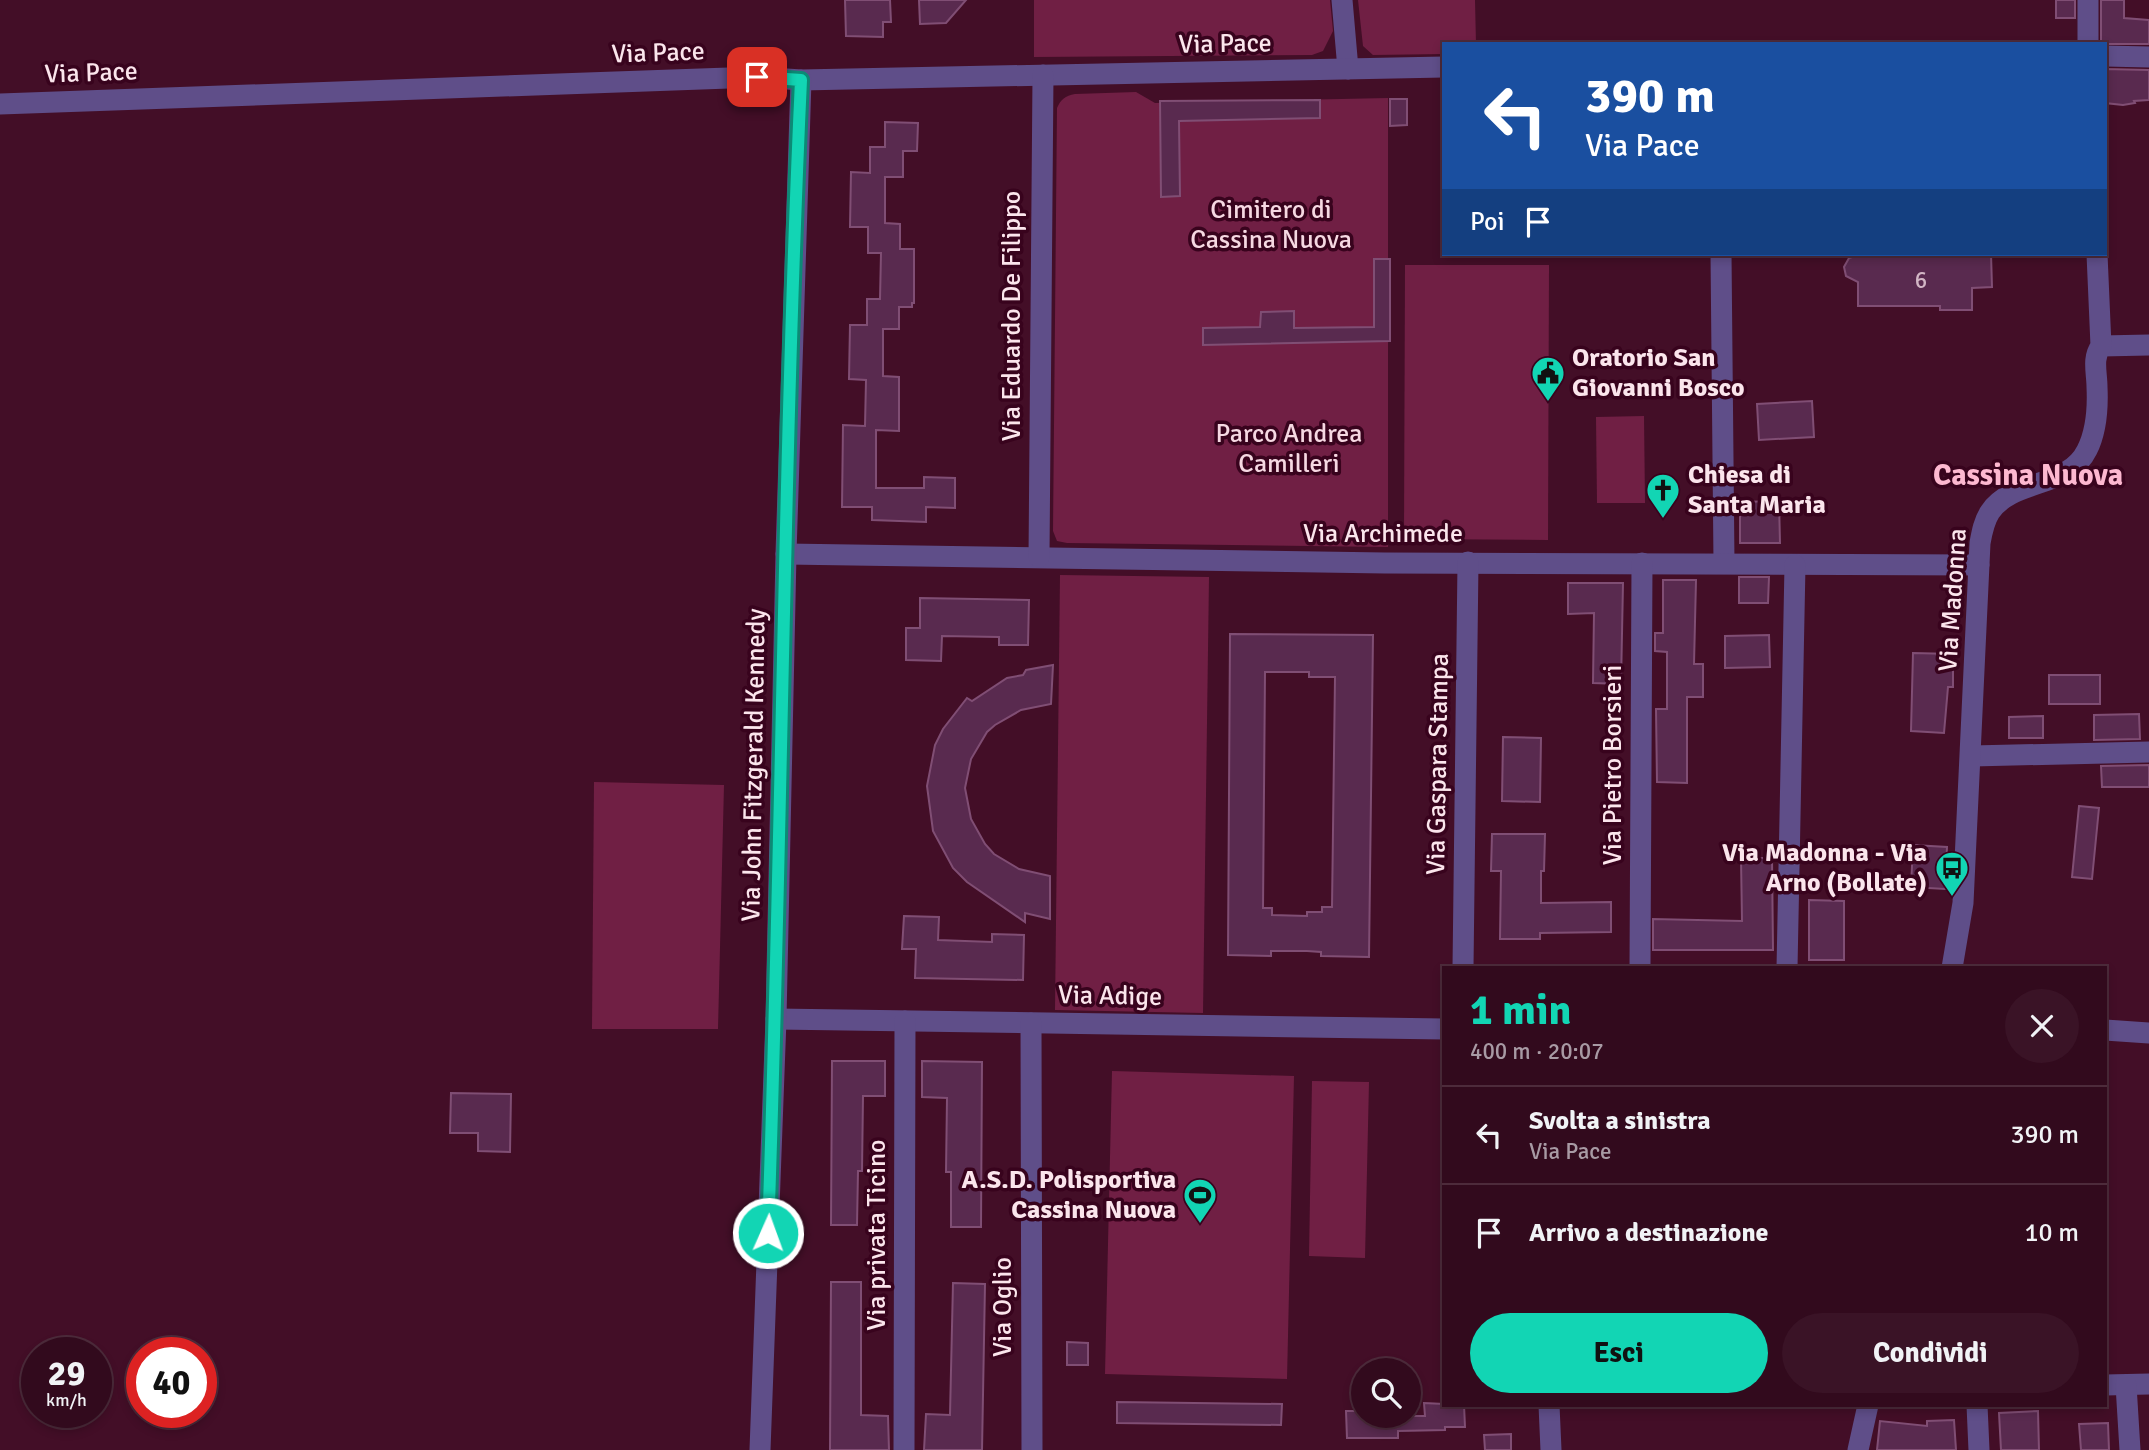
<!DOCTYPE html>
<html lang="it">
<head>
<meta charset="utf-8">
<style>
  :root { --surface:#320a1d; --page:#3a1326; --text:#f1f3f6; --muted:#a89aa4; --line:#4d2b3b; --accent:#12d5b4 }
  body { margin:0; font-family:Signika,sans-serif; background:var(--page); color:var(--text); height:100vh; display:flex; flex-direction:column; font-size:26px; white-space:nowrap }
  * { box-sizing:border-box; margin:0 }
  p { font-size:23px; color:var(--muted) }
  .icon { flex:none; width:38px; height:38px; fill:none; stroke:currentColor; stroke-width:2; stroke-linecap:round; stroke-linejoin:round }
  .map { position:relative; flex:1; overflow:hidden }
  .details { position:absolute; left:1442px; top:966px; width:665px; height:441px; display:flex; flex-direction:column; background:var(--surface); border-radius:0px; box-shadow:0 4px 10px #0003,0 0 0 2px var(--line) }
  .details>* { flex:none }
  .banner { position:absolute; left:1442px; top:42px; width:665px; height:214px; border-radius:0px; box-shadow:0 4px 10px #0003,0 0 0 2px var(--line); background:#1a4fa0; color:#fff; overflow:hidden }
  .buttons { position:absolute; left:1351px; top:1358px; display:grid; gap:14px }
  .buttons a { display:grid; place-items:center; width:70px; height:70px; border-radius:50%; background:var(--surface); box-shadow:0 4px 10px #0003,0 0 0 2px var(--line); font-size:35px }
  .speed { position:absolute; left:21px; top:1337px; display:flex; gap:14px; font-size:35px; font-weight:700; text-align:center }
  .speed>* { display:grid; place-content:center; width:91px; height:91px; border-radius:50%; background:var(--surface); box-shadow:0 4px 10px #0003,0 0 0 2px var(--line); line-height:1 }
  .speed small { font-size:18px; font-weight:400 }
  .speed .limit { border:10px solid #d22; background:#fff; color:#111 }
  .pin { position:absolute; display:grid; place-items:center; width:60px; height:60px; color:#fff; margin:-30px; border-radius:14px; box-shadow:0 4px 10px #0006 }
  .me { position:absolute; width:77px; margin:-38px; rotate:2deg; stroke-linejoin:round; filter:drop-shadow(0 0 5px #0008) }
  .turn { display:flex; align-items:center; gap:24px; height:147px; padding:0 28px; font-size:32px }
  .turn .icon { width:91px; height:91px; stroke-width:2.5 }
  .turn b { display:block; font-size:49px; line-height:60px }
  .then { display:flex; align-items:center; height:66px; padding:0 28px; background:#0003; gap:14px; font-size:26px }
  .round { display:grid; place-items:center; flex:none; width:74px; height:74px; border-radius:37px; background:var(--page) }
  .head { display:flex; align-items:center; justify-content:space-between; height:119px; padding:0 28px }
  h1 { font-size:42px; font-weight:800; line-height:52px; color:var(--accent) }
  .primary-button { display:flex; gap:14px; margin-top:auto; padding:14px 28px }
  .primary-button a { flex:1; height:80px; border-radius:42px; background:var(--accent); color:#111; font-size:28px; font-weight:800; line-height:80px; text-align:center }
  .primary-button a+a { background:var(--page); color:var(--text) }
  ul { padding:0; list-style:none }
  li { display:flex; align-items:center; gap:21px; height:98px; padding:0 28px; border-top:2px solid var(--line) }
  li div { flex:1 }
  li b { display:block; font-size:26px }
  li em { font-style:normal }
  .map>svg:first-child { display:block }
  .green { fill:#701f44 }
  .building { fill:#592a4f; stroke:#804e74; stroke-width:2; fill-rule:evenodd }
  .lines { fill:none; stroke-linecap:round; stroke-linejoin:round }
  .minor { stroke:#5f4e89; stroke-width:21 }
  .route-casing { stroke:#0c8a75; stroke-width:18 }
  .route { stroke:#12d5b4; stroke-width:12 }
  .labels { text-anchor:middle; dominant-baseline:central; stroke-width:7; stroke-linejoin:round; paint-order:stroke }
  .number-label { font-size:23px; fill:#d2b6c5 }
  .street-label { font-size:26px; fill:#fbe5ec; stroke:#38031d }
  .park-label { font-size:26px; fill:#f6d8e2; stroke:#38031d }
  .poi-label { font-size:26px; font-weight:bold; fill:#fbe5ec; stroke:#38031d; text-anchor:start }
  .quarter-label { font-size:30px; font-weight:bold; fill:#fdb8d0; stroke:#38031d }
</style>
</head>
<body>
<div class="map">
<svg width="2149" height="1450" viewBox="0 0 2149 1450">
  <rect width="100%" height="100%" fill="#430e27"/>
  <!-- green -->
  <g class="green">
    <polygon points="1034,0 1330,0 1333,31 1323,51 1312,55 1034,57"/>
    <polygon points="1358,0 1475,0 1476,44 1444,44 1444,54 1373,55 1363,46"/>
    <path d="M1136,92L1155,103L1388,98V547L1067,543L1057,541L1053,531L1057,108C1061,99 1065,96 1075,94Z"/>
    <polygon points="1405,265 1549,265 1548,540 1404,539"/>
    <polygon points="1644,416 1645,503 1597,503 1596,417"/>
    <polygon points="1060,575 1209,577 1203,1013 1055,1010"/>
    <polygon points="594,782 724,785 718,1029 592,1029"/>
    <polygon points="1112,1071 1294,1076 1287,1379 1105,1374"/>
    <polygon points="1312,1081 1369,1082 1365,1258 1309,1256"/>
  </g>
  <!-- building -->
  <g class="building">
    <polygon points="845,0 890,0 891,22 883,22 883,37 846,36"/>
    <polygon points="919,0 966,0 946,23 920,24"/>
    <rect x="2056" y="0" width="19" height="18"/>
    <polygon points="2101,0 2124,0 2124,18 2149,20 2149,44 2101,44"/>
    <polygon points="2105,69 2149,70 2149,100 2134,101 2135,103 2123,105 2105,103"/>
    <polygon points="1390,99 1407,99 1407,125 1390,126"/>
    <polygon points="1320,100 1320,118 1179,121 1180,196 1161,197 1160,101"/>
    <polygon points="885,122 918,123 917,151 903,151 903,177 885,177 885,223 900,224 900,249 914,249 914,303 912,303 912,307 899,307 899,329 883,329 883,376 899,377 899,431 876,430 876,488 924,488 924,477 955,478 955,508 926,507 926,522 872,520 872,507 842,507 843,425 865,426 866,380 849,379 850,325 867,325 867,299 880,299 881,253 868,253 868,227 850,227 851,172 870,173 870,147 885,147"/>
    <polygon points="1862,254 1991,254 1992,287 1972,288 1972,310 1940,310 1940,306 1858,306 1858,282 1846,276 1844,267 1849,258"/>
    <polygon points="1374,259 1390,259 1390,341 1203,345 1203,328 1260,327 1261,312 1294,311 1294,328 1374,327"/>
    <polygon points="1812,401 1814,437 1759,440 1757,404"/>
    <polygon points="1779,501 1780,543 1740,543 1740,502"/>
    <polygon points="1739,577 1769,577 1768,603 1739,603"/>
    <polygon points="1663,580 1696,580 1694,664 1703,664 1703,697 1687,697 1687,783 1657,782 1656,709 1667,709 1667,652 1655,651 1655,633 1663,633"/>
    <polygon points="1568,583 1623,583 1621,684 1593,683 1594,613 1568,614"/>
    <polygon points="920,598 1029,600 1028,645 999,645 999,637 942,636 941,661 906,660 906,628 920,628"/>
    <path d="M1230,634L1373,635L1369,957L1321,956V952L1307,951H1271V956L1228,955ZM1265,672H1309V677H1335L1332,907H1322V912H1307V916L1272,915V908H1263Z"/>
    <polygon points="1769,635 1770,667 1725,668 1725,636"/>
    <polygon points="1913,653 1953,654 1953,687 1948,687 1944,733 1911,731"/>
    <polygon points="1053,665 1051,704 1021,710 995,725 987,732 971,759 965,788 971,819 985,844 994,854 1019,869 1050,876 1050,919 1025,913 1025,922 967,882 953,868 933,831 927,786 935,745 943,729 967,698 972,701 1007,678 1023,675 1026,670"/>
    <rect x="2049" y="675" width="51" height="29"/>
    <polygon points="2139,714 2140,739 2094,740 2094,715"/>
    <polygon points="2043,716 2043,738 2009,738 2009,717"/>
    <polygon points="1503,737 1541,738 1540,802 1502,801"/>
    <polygon points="2149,765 2149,787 2102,787 2101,766"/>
    <polygon points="2079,806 2099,808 2092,879 2072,877"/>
    <polygon points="1492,834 1545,834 1544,871 1541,871 1541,903 1611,902 1611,932 1540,933 1540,939 1500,939 1501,871 1491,871"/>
    <polygon points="1913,845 1947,847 1945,889 1911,887"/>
    <polygon points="1741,858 1772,858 1773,950 1653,950 1653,919 1742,921"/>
    <polygon points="1809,900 1844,901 1844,960 1809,960"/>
    <polygon points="904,916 939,917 938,940 992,942 992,934 1024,935 1023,980 915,978 916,949 902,949"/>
    <polygon points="832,1061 885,1061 885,1096 863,1096 862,1171 858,1171 857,1225 831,1225"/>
    <polygon points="922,1061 982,1062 981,1227 951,1227 951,1172 946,1172 947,1098 922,1097"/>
    <polygon points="451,1093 511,1094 510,1152 478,1151 478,1133 450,1133"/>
    <polygon points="831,1282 861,1282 861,1415 888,1416 889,1450 830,1450"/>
    <polygon points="953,1283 985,1284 982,1450 924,1450 926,1414 950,1415"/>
    <polygon points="1067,1342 1088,1343 1088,1365 1067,1365"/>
    <polygon points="1117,1402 1282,1404 1281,1425 1117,1423"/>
    <polygon points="1424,1403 1464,1405 1465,1427 1445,1427 1445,1430 1398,1431 1398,1438 1347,1438 1346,1411 1363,1411 1363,1416 1425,1416"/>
    <polygon points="2038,1411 2039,1450 2001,1450 1999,1413"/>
    <polygon points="1954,1420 1956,1450 1877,1450 1880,1421 1927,1426 1927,1421"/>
    <polygon points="2108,1423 2109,1450 2081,1450 2079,1424"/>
    <polygon points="1511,1434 1511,1450 1485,1450 1484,1435"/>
  </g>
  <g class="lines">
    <!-- minor -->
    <g class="minor">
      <polyline points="1342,0 1348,69"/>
      <polyline points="2088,44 2088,0"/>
      <polyline points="2105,56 2149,57"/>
      <polyline points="0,104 757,77 801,80 1444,67"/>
      <polyline points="1721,254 1724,563"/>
      <polyline points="2101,346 2149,345"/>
      <polyline points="786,554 1385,563 1979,565"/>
      <polyline points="1039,557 1043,75"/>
      <polyline points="1972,756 2149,752"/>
      <polyline points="1463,968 1468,562"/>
      <polyline points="1640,968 1642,563"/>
      <polyline points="1787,968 1795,565"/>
      <path d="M1952,968L1963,903L1980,543C1982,532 1984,521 1990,512C2013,478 2068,489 2087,450C2096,432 2098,408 2097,387C2097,373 2092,358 2101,346L2097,254"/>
      <polyline points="776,1019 1444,1029"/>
      <polyline points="1031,1023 1032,1450"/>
      <polyline points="2105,1030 2149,1033"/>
      <polyline points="2105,1385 2149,1384"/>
      <polyline points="2126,1385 2130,1450"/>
      <polyline points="1549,1405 1551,1450"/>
      <polyline points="1977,1405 1979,1450"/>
      <polyline points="760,1450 776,1019 786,554 801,80"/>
      <polyline points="904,1450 905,1021"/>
      <polyline points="1858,1450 1868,1405"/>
    </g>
  </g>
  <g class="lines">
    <defs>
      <path id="route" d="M757,77L801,80C783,464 782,849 768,1233"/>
    </defs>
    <!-- route casing -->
    <use href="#route" class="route-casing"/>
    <!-- route -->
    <use href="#route" class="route"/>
  </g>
  <!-- icons -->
  <defs>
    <symbol id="civic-pin" viewBox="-11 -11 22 30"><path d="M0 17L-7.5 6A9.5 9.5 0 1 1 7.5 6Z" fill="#12d5b4" stroke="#38031d"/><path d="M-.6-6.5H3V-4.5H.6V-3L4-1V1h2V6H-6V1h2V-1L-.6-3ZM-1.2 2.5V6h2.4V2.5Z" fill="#111"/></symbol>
    <symbol id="church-pin" viewBox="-11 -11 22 30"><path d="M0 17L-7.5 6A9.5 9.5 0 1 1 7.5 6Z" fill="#12d5b4" stroke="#38031d"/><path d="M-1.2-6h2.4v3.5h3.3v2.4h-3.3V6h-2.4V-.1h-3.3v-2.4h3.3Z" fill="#111"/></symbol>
    <symbol id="bus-pin" viewBox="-11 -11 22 30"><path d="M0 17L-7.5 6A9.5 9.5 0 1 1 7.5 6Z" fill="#12d5b4" stroke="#38031d"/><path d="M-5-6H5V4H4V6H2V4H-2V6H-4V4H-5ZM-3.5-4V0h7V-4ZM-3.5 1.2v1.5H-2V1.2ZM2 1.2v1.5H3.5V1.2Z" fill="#111"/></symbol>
    <symbol id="stadium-pin" viewBox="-11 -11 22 30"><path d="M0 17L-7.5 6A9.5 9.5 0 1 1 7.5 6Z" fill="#12d5b4" stroke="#38031d"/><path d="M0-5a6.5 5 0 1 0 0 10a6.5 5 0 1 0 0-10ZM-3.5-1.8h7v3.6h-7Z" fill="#111"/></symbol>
  </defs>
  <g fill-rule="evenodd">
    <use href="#civic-pin" x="1529" y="354" width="38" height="52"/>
    <use href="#church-pin" x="1644" y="471" width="38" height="52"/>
    <use href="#bus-pin" x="1933" y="849" width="38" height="52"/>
    <use href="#stadium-pin" x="1181" y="1176" width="38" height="52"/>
  </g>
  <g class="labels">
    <!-- number labels -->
    <g class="number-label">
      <text x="1921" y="280">6</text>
    </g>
    <!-- street labels -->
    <g class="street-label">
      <text transform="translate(1225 44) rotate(-1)">Via Pace</text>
      <text transform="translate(658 53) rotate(-2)">Via Pace</text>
      <text transform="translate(91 73) rotate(-2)">Via Pace</text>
      <text transform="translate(1012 316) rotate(-90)">Via Eduardo De Filippo</text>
      <text x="1383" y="534">Via Archimede</text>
      <text transform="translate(1953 600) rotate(-86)">Via Madonna</text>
      <text transform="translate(1438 764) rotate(-89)">Via Gaspara Stampa</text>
      <text transform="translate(754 765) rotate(-89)">Via John Fitzgerald Kennedy</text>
      <text transform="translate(1613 765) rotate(-90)">Via Pietro Borsieri</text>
      <text transform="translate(1110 996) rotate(1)">Via Adige</text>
      <text transform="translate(877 1235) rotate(-90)">Via privata Ticino</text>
      <text transform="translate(1003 1307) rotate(-90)">Via Oglio</text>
    </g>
    <!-- park labels -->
    <g class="park-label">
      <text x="1271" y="210">Cimitero di<tspan x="1271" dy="30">Cassina Nuova</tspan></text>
      <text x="1289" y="434">Parco Andrea<tspan x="1289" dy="30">Camilleri</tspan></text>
    </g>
    <!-- poi labels -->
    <g class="poi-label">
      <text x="1572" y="358">Oratorio San<tspan x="1572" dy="30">Giovanni Bosco</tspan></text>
      <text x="1688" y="475">Chiesa di<tspan x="1688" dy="30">Santa Maria</tspan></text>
      <text x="1927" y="853" text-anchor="end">Via Madonna - Via<tspan x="1927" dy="30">Arno (Bollate)</tspan></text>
      <text x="1176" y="1180" text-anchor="end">A.S.D. Polisportiva<tspan x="1176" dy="30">Cassina Nuova</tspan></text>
    </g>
    <!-- quarter labels -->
    <g class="quarter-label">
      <text x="2028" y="475">Cassina Nuova</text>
    </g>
  </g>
</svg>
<div class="buttons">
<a><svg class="icon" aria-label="search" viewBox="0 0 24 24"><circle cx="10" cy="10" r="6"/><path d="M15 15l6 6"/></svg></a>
</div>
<div class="speed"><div>29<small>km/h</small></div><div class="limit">40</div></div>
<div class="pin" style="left:757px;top:77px;background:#d93025"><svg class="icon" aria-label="arrive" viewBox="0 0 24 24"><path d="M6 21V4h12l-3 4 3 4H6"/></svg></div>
<svg class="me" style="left:768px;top:1233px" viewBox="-20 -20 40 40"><circle r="17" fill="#12d5b4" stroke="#fff" stroke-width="3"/><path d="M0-11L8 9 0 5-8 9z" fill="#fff"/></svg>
<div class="banner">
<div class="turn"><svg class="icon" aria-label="left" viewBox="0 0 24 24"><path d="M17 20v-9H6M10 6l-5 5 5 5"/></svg><div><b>390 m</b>Via Pace</div></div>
<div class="then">Poi<svg class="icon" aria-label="arrive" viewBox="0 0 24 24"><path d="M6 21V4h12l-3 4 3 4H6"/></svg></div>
</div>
<section class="details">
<div class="head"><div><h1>1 min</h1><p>400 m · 20:07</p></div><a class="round"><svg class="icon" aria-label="close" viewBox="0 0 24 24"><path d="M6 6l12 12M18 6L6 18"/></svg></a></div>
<ul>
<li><svg class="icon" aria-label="left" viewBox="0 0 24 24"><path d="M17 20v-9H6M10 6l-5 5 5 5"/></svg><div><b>Svolta a sinistra</b><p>Via Pace</p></div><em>390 m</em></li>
<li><svg class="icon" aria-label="arrive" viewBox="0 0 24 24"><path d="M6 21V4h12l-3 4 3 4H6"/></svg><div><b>Arrivo a destinazione</b></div><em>10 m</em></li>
</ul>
<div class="primary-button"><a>Esci</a><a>Condividi</a></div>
</section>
</div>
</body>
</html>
